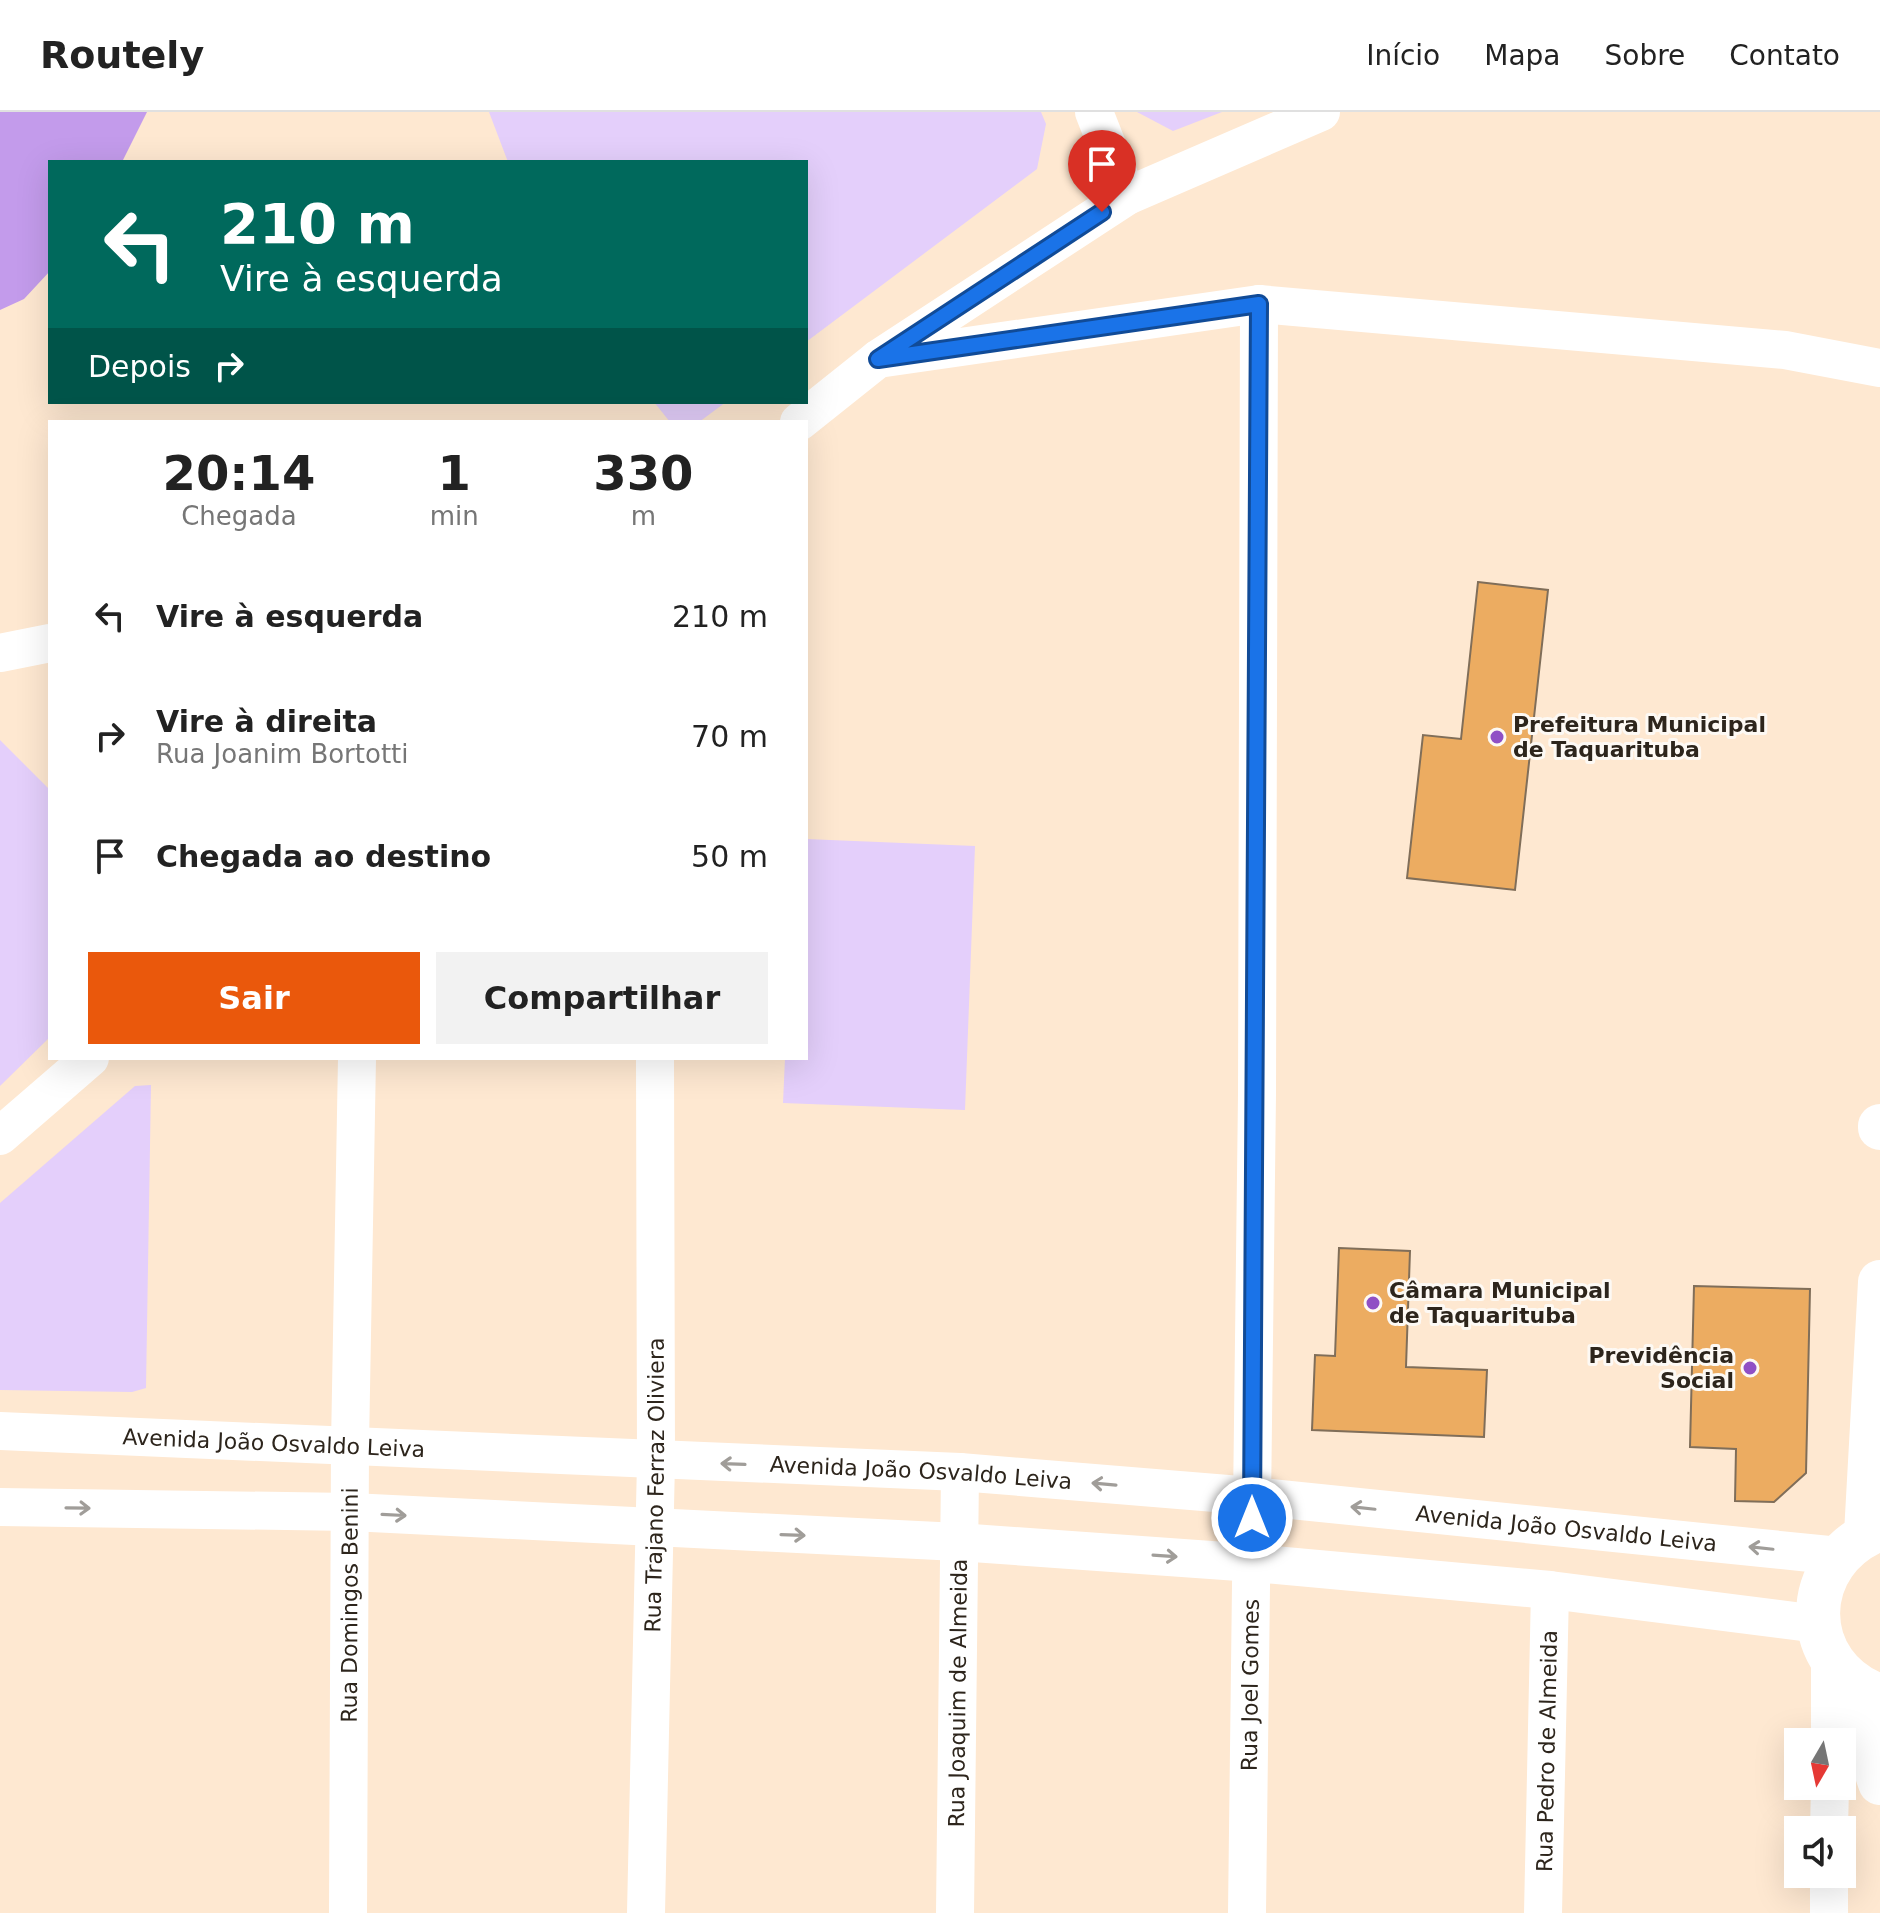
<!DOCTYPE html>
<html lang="pt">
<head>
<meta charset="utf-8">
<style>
  :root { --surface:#fff; --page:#f2f2f2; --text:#222; --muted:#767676; --line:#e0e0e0; --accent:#ea580c }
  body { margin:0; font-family:"DejaVu Sans",sans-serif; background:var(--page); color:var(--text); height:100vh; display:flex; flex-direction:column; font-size:30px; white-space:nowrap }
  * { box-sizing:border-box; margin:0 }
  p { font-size:26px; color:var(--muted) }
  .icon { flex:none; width:44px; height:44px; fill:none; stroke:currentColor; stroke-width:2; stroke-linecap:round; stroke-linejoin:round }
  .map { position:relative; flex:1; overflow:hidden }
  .panel { position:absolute; left:48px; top:308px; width:760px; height:640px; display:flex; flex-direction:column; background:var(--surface); border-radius:0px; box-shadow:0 8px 32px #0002 }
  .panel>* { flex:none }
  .banner { position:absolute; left:48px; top:48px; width:760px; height:244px; border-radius:0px; box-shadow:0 8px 32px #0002; background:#00695c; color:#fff; overflow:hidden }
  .needle { width:52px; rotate:189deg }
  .controls { position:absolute; left:1784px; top:1616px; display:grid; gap:16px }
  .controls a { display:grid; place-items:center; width:72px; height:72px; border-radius:0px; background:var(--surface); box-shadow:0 8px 32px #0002; font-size:40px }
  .pin { position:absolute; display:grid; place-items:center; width:68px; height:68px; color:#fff; margin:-82px -34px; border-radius:50% 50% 50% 0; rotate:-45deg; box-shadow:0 0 8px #0007 }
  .pin .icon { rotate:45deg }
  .me { position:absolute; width:88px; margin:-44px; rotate:0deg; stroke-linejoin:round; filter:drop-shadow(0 0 6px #0008) }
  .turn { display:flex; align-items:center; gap:28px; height:168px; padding:0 40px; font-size:36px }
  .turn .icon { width:104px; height:104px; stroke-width:2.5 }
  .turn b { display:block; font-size:56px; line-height:68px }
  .then { display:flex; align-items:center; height:76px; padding:0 40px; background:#0003; gap:16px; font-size:30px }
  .eta { display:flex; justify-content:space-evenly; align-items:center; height:136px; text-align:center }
  .eta b { font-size:48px; font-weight:700; line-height:56px }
  .button { display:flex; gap:16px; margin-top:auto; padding:16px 40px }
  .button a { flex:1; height:92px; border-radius:0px; background:var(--accent); color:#fff; font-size:32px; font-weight:700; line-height:92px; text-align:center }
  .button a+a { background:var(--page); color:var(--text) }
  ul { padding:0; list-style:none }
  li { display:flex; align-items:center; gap:24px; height:120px; padding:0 40px }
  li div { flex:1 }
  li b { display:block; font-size:30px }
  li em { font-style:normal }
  header { display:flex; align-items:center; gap:48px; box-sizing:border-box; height:112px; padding:0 40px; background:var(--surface); border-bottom:2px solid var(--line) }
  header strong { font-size:38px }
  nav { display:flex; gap:44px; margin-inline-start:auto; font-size:28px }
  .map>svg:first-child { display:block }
  .green { fill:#e4cffb }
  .water { fill:#c39beb }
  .building { fill:#ecac61; stroke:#806e59; stroke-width:2 }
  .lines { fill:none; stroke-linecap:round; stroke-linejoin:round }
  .street { stroke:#fff; stroke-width:38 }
  .secondary { stroke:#fff; stroke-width:44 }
  .oneway { stroke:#a09d99 }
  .route-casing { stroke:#114b97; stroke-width:20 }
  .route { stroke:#1a73e8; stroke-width:14 }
  .poi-dot { fill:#9050c5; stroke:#fdf9f4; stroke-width:3 }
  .labels { text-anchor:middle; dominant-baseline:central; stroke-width:6; stroke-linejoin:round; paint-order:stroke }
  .poi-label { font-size:22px; font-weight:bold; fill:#2d251c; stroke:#fdf9f4; text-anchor:start }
  .street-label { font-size:22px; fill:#2d251c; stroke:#fdf9f4 }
</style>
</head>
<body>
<header>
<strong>Routely</strong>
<nav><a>Início</a><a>Mapa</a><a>Sobre</a><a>Contato</a></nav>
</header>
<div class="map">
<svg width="1880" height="1801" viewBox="0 0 1880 1801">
  <rect width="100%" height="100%" fill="#fee8d1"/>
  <!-- green -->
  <g class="green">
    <polygon points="489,0 1041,0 1046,12 1037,57 806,230 806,50 508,50"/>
    <polygon points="1137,0 1222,0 1173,19"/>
    <polygon points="654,290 726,290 699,310 670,310"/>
    <polygon points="0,628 50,678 50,925 0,974"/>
    <polygon points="806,727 975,734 965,998 783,991 785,946 806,946"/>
    <polygon points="151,973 146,1276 132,1280 0,1278 0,1091 135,974"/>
  </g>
  <!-- water -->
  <polygon class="water" points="0,0 147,0 122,50 50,50 50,159 24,187 0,198"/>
  <!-- building -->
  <g class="building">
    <polygon points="1478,470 1548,478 1515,778 1407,766 1423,623 1461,627"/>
    <polygon points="1339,1136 1410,1139 1406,1255 1487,1258 1484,1325 1312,1318 1315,1243 1335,1244"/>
    <polygon points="1694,1174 1810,1177 1806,1361 1774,1390 1735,1389 1736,1337 1690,1335"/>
  </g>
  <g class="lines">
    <!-- street -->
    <g class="street">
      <polyline points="1094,0 1127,84"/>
      <polyline points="878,247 1259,192 1785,238 1880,256"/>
      <polyline points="799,310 878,247 1127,84 1321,0"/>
      <polyline points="0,541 50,531"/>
      <polyline points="0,1024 90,946"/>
      <path id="s1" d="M0,1319L960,1360L1252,1384L1839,1444"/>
      <polyline points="0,1395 351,1400 958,1430 1253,1451 1550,1478 1818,1512"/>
      <polyline points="1830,1630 1830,1546"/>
      <polyline points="1829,1718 1830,1674"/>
      <path id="s2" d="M348,1801L350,1333L357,946"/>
      <path id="s3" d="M646,1801L656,1350L655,946"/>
      <path id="s4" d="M955,1801L960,1360"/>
      <path id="s5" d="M1247,1801L1257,982L1259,192"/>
      <path id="s6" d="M1543,1801L1550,1478"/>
      <polyline points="1829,1801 1829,1762"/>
    </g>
    <!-- secondary -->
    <g class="secondary">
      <polyline points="1880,1014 1880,1016"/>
      <path d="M1880,1417C1798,1448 1797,1555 1880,1584"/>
      <polyline points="1866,1422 1880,1170"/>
      <polyline points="1845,1566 1880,1671"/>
    </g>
  </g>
  <!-- one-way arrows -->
  <defs><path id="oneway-shaft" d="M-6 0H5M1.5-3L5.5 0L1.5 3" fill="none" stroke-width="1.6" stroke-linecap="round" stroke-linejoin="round" transform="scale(2)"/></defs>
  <g class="oneway">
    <use href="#oneway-shaft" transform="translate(733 1352) rotate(-178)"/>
    <use href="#oneway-shaft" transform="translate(1104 1372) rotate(-175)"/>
    <use href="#oneway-shaft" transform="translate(78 1396) rotate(1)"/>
    <use href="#oneway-shaft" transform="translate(1363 1396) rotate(-174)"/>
    <use href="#oneway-shaft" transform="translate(394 1403) rotate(3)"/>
    <use href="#oneway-shaft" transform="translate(793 1423) rotate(2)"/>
    <use href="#oneway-shaft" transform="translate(1761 1436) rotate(-174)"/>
    <use href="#oneway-shaft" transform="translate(1165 1444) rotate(4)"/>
  </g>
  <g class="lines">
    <defs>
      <polyline id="route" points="1102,100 878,247 1259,192 1252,1406"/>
    </defs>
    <!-- route casing -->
    <use href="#route" class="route-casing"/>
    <!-- route -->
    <use href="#route" class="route"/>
  </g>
  <!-- markers -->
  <g class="poi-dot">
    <circle cx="1497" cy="625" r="8"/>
    <circle cx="1373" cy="1191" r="8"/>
    <circle cx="1750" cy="1256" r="8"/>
  </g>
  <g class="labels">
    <!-- poi labels -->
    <g class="poi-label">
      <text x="1513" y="612">Prefeitura Municipal<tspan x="1513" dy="25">de Taquarituba</tspan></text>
      <text x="1389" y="1178">Câmara Municipal<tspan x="1389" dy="25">de Taquarituba</tspan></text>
      <text x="1734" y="1243" text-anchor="end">Previdência<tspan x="1734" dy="25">Social</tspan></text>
    </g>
    <!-- street labels -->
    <g class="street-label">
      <text stroke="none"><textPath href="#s1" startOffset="274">Avenida João Osvaldo Leiva</textPath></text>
      <text stroke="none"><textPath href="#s1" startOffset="922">Avenida João Osvaldo Leiva</textPath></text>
      <text stroke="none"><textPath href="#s3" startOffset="428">Rua Trajano Ferraz Oliviera</textPath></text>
      <text stroke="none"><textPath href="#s1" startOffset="1570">Avenida João Osvaldo Leiva</textPath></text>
      <text stroke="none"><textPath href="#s2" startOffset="308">Rua Domingos Benini</textPath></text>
      <text stroke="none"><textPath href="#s5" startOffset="228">Rua Joel Gomes</textPath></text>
      <text stroke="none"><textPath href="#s4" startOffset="220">Rua Joaquim de Almeida</textPath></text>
      <text stroke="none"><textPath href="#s6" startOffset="162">Rua Pedro de Almeida</textPath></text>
    </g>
  </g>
</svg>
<div class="controls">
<a><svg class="needle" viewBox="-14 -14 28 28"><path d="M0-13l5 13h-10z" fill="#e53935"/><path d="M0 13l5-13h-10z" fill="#767676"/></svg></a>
<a><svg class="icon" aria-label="sound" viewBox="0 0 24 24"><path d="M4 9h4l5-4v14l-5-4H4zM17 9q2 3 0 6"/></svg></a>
</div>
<div class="pin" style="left:1102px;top:100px;background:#d93025"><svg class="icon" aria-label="arrive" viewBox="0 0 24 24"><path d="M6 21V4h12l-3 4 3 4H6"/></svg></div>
<svg class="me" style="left:1252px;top:1406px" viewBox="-20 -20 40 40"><circle r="17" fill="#1a73e8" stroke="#fff" stroke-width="3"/><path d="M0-11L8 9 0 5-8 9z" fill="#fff"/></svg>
<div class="banner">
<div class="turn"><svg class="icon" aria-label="left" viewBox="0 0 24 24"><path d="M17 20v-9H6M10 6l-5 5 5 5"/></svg><div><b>210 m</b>Vire à esquerda</div></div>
<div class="then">Depois<svg class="icon" aria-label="right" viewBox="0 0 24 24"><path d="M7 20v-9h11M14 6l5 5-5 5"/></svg></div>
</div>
<section class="panel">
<div class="eta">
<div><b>20:14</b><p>Chegada</p></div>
<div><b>1</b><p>min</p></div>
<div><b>330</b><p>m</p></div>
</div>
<ul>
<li><svg class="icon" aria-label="left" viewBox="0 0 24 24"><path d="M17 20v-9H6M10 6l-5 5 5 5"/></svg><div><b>Vire à esquerda</b></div><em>210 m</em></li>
<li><svg class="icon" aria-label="right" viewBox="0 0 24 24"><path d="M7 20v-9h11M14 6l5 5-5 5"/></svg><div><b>Vire à direita</b><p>Rua Joanim Bortotti</p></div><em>70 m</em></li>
<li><svg class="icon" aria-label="arrive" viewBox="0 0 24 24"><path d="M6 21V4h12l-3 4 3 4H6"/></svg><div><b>Chegada ao destino</b></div><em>50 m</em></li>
</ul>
<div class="button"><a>Sair</a><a>Compartilhar</a></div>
</section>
</div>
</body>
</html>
